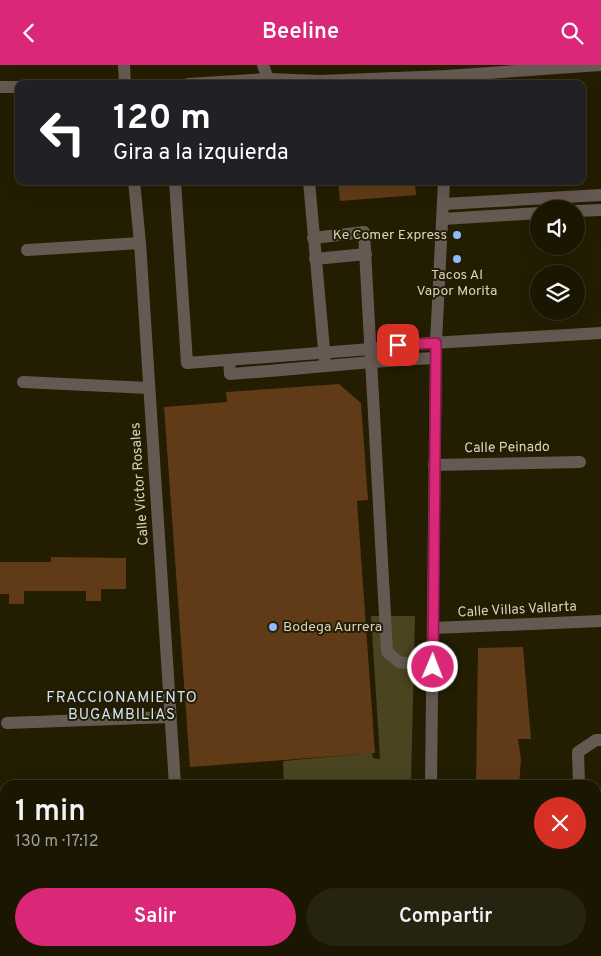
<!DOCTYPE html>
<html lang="es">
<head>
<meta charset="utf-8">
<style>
  :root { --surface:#1a1602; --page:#272311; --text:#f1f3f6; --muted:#9f9f99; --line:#383524; --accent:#db2777 }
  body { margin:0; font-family:Overpass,sans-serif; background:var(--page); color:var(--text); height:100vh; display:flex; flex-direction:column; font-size:19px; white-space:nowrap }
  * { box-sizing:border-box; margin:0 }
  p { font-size:16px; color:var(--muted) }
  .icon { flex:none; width:28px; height:28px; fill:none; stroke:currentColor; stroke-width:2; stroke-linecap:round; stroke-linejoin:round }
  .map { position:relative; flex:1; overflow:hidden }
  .panel { position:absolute; left:0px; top:715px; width:601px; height:176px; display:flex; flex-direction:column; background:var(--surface); border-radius:15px 15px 0 0; box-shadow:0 5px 20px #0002,0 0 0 1px var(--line) }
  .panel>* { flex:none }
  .guide { position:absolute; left:15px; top:15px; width:571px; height:105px; border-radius:10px; box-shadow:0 5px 20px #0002,0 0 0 1px var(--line); background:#202124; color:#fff; overflow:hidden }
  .buttons { position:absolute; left:530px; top:135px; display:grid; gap:10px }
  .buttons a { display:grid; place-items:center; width:55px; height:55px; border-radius:50%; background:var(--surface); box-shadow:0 5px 20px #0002,0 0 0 1px var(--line); font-size:25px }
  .pin { position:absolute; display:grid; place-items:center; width:42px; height:42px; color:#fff; margin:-21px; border-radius:10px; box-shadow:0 2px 8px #0006 }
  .me { position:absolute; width:55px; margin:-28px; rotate:1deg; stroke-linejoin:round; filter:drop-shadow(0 0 4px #0008) }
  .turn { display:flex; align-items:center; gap:18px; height:105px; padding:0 15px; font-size:22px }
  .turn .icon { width:65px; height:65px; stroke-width:2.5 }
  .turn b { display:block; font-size:35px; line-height:42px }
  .round { display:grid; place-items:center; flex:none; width:52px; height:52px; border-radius:26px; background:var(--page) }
  .overview { display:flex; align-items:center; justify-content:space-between; height:85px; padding:0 15px }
  h1 { font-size:30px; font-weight:600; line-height:38px }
  .button { display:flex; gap:10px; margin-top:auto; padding:10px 15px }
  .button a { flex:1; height:58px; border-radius:30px; background:var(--accent); color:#fff; font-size:20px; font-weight:600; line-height:58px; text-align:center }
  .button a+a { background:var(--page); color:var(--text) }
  header { display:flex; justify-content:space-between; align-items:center; height:65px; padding:0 15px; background:var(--accent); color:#fff; font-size:22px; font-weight:600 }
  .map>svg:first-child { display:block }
  .green { fill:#4a4420 }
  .building { fill:#613b18 }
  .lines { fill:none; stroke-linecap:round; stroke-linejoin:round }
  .minor { stroke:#665952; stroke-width:12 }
  .route-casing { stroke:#8e194d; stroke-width:12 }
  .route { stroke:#db2777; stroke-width:9 }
  .poi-dot { fill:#8eb9fc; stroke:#231d02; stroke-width:2 }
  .labels { text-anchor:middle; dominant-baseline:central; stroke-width:4; stroke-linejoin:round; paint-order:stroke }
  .poi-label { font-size:14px; fill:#d6d3c2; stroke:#231d02; text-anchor:end }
  .street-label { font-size:14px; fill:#d6d3c2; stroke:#231d02 }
  .neighbourhood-label { font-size:15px; letter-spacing:1px; fill:#d3e3fe; stroke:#231d02 }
</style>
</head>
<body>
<header><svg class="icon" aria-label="back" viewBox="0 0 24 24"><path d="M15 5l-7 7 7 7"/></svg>Beeline<svg class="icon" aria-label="search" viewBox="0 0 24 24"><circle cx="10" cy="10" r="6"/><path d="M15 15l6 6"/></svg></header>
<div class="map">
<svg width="601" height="891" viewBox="0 0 601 891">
  <rect width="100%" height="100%" fill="#231d02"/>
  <!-- green -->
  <polygon class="green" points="371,551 415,551 411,720 284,720 283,696 372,688 373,693 380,694"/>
  <!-- building -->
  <g class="building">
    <polygon points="338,116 415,116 416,130 340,136"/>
    <polygon points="339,319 361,338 368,435 357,436 375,688 190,702 164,342 227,337 226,327"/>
    <polygon points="51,492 126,493 126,524 101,524 101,536 86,536 86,526 24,526 24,539 9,539 9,529 0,529 0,497 51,497"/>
    <polygon points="523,582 531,674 518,674 521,694 519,720 476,720 478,583"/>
  </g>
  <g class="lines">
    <!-- minor -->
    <g class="minor">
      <polyline points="124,0 125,19"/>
      <polyline points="263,0 268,14"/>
      <polyline points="188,19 268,14 320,16 446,11 601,0"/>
      <polyline points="0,22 19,22"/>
      <polyline points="134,116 140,178 175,720"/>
      <polyline points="175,116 187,298 371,284 398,280 601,268"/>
      <polyline points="309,116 325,296"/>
      <polyline points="443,139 601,130"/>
      <polyline points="576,146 601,145"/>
      <polyline points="443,154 539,148"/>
      <polyline points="313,173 364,167 387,587 399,597 433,602"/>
      <polyline points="27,185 140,178"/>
      <polyline points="315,194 366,189"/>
      <path d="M229,295L230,309C299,304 368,296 436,293"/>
      <polyline points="23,317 149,323"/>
      <polyline points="434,400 580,397"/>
      <polyline points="434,563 601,556"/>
      <polyline points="7,658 170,652"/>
      <polyline points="431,720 436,278 444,116"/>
      <polyline points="579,720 578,687 596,675 601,675"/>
      <polyline points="596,769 601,769"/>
      <polyline points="0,809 5,809"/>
      <polyline points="45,886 45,891"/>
      <polyline points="186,886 187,891"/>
      <polyline points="427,891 427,886"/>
    </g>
  </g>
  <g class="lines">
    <defs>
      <polyline id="route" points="398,280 436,278 433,602"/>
    </defs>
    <!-- route casing -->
    <use href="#route" class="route-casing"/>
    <!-- route -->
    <use href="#route" class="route"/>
  </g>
  <!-- markers -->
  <g class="poi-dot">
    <circle cx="457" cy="170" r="5"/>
    <circle cx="457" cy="194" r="5"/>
    <circle cx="273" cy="562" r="5"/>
  </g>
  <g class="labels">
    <!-- poi labels -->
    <g class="poi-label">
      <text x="447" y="170">Ke Comer Express</text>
      <text x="457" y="210" text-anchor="middle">Tacos Al<tspan x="457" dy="16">Vapor Morita</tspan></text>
      <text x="283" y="562" text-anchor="start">Bodega Aurrera</text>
    </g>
    <!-- street labels -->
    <g class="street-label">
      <text transform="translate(507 383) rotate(-1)">Calle Peinado</text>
      <text transform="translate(140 419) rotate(-94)">Calle Víctor Rosales</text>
      <text transform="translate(517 545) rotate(-3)">Calle Villas Vallarta</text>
    </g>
    <!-- neighbourhood labels -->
    <g class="neighbourhood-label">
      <text x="122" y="633">FRACCIONAMIENTO<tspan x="122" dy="17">BUGAMBILIAS</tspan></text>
    </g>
  </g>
</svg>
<div class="buttons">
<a><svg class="icon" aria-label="sound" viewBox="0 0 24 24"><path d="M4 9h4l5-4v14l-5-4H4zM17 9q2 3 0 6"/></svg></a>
<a><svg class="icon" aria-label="layers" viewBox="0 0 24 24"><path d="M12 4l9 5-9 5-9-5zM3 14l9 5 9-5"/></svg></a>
</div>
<div class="pin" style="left:398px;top:280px;background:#d93025"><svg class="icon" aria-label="arrive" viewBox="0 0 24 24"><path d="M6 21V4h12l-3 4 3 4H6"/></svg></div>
<svg class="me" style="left:433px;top:602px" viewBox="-20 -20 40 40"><circle r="17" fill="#db2777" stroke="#fff" stroke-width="3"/><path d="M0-11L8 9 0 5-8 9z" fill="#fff"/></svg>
<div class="guide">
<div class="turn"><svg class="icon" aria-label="left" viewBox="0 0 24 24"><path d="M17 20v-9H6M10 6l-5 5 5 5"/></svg><div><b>120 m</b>Gira a la izquierda</div></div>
</div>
<section class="panel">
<div class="overview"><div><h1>1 min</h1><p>130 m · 17:12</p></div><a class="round" style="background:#d93025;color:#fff"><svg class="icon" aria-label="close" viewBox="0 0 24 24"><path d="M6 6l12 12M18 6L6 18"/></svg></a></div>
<div class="button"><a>Salir</a><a>Compartir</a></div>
</section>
</div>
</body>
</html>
